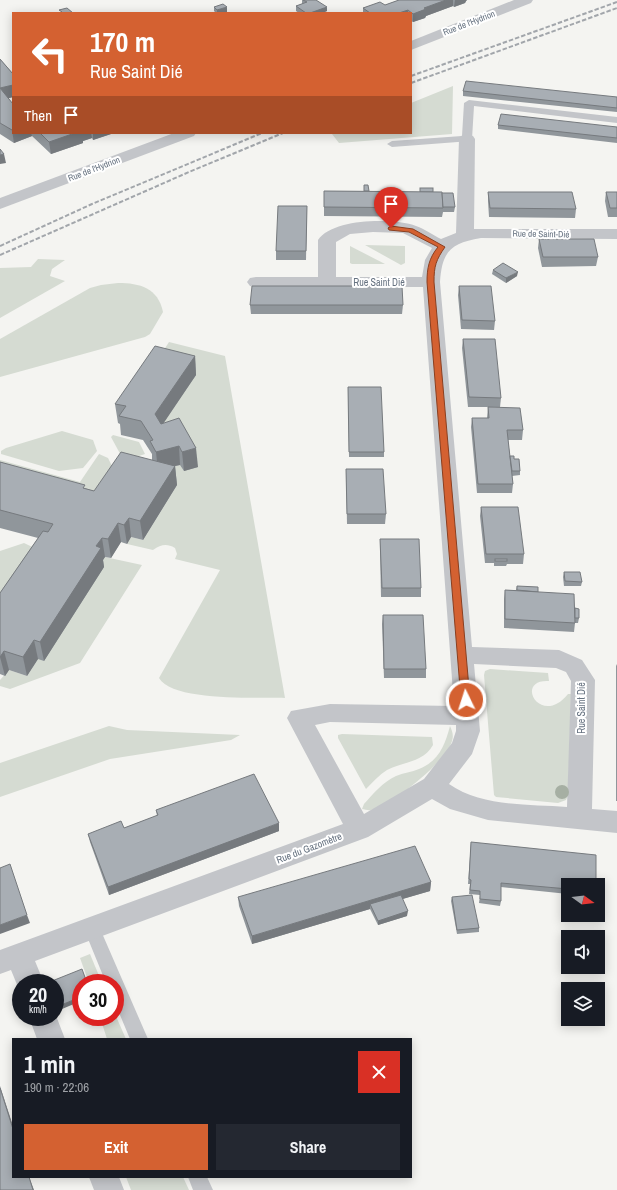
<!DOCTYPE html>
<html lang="en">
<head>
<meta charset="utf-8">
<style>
  :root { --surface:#171b24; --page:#242831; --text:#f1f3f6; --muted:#9ea1a6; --accent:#d46131 }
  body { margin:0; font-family:"Archivo Narrow",sans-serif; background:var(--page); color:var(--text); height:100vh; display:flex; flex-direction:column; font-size:15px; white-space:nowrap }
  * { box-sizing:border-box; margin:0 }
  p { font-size:13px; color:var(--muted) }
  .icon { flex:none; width:22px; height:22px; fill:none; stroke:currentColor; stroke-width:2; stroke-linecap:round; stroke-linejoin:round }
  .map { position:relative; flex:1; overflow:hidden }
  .panel { position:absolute; left:12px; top:1038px; width:400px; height:140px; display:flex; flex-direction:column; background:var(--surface); border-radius:0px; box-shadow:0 2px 10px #0003 }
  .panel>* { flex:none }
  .guide { position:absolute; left:12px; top:12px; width:400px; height:122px; border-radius:0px; box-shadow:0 2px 10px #0003; background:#d46131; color:#fff; overflow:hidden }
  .needle { width:26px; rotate:105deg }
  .controls { position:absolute; left:561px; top:878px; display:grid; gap:8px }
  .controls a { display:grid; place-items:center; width:44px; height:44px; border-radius:0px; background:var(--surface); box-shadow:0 2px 10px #0003; font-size:20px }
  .speed { position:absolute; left:12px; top:974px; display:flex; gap:8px; font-size:20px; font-weight:700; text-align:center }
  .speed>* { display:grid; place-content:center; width:52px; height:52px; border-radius:50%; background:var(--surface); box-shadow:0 2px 10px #0003; line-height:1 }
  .speed small { font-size:10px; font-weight:400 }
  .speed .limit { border:6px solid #d22; background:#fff; color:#111 }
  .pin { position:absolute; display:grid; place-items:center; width:34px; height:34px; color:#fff; margin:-41px -17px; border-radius:50% 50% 50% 0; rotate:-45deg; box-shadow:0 0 4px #0007 }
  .pin .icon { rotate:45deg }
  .me { position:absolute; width:44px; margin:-22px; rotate:356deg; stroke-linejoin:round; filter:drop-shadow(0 0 3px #0008) }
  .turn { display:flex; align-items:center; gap:14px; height:84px; padding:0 12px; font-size:18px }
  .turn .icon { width:52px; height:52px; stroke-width:2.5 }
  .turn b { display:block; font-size:28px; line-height:34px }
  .then { display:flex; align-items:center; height:38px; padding:0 12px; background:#0003; gap:8px; font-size:15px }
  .round { display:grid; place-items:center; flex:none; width:42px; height:42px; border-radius:0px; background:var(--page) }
  .headline { display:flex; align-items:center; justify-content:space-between; height:68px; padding:0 12px }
  h1 { font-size:24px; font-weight:700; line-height:30px }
  .button { display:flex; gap:8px; margin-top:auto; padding:8px 12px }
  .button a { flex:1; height:46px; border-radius:0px; background:var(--accent); color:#fff; font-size:16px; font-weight:700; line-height:46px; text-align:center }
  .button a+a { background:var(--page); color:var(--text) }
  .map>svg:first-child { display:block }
  .green { fill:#d5dbd2 }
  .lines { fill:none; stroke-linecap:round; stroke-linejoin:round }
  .service { fill:#c3c5c9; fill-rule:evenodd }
  .minor { fill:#c3c5c9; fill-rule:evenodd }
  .rail { stroke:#a2a6ab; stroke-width:2; stroke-dasharray:4.5 2; stroke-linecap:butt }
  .tree { fill:#a6afa3 }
  .wall { fill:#90969b }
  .shaded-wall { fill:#767a7e }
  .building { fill:#a8aeb4; stroke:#767a7e }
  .route { fill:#d46131; stroke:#8a3f20 }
  .labels { text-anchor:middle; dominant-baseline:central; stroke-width:4; stroke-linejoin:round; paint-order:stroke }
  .far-street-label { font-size:9px; fill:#667280; stroke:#fff }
  .street-label { font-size:10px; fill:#667280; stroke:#fff }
</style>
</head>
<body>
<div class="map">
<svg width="617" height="1190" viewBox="0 0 617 1190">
  <rect width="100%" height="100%" fill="#f4f4f1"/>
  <!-- green -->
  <g class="green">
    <polygon points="453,86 452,134 339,143 332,134 411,133 411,103"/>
    <polygon points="365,245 405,246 405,263 401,265"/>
    <polygon points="350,246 385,264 352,264 350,263"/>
    <polygon points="38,259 65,260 52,269 50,276 65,281 0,318 0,268 31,267"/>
    <path d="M118,283C140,283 158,288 163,312L150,334L145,337L0,377V339L90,288L101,285Z"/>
    <path d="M169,342L225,356L285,698C258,697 173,702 159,678L220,570L175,559L177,554L175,548C166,543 161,545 153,550L127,544L131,537L143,540L177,485L158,471L180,465L198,467L163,443L160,356Z"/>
    <polygon points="62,431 93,440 97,451 83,468 59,471 1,454 1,451 6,448"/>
    <polygon points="113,435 139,442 145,454 124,461 111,437"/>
    <polygon points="99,454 108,458 113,468 97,510 0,480 0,460 80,482"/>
    <polygon points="24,543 45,553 0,619 0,551"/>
    <polygon points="105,557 142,565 80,663 10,689 0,686 0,680 9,670 27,676"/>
    <path d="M490,669L548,673L549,681C513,679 541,728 568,694H571L568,796L566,800L558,803L496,797L494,795L484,675L485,671Z"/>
    <polygon points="109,726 127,730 240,735 231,740 110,759 0,797 0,763"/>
    <path d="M450,726C452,731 454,735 452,741C447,761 391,806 371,810C368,811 365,809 362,809L364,804C373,794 383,782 396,776C403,773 412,772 419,769C439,761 445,745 450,726Z"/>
    <path d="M342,734L432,737L433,745C423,763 404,761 387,770C379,775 373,782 366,789L338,738V735Z"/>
    <polygon points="90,954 102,983 89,983 80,958"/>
    <polygon points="115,1014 126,1039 107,1039 100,1017 115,1017"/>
    <polygon points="126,1177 183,1177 189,1190 131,1190"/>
  </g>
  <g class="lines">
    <!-- service -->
    <g class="service">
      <polygon points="469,100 617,117 617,123 474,106 472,139 471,141 392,147 387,144 392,141 462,136 464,103"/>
      <polygon points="92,921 98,924 148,1039 130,1039 115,1003 115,983 106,983 84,929 86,924"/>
      <polygon points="188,1177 207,1177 213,1190 193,1190"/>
    </g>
    <!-- minor -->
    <g class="minor">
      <polygon points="514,0 533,0 531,3 411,50 411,41"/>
      <polygon points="174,133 196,133 194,136 0,209 0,198"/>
      <path d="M467,134L473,136L475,139L474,229H617V239L481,238C451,243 442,251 440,282L472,647L559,650L582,660L595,680L592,809L617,811V833L488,820L450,809L432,799L368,837L35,961L44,983H21L20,992L11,970L0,974V950L343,824L287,718L291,711L330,704L454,706L423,287H256L250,286L247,282L250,278L256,277H318V240C333,218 394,218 416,226C425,229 433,235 441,239L456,233L459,139L461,136ZM373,232L403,233L432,248L425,260L422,277H336V242L350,234ZM474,664L556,668L566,672L571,681L567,807C528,804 482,807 449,784L472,754L480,731ZM330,722L456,725V731L452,743L424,779L364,814L315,725Z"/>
      <polygon points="55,1013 65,1039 37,1039 29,1017 55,1017"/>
      <polygon points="89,1177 119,1177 124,1190 94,1190"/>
    </g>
    <!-- rail -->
    <g class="rail">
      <polyline points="411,76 617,2"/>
      <polyline points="411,83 617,8"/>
      <polyline points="0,246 92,204 262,133"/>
      <polyline points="0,255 189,172 283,133"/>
    </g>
  </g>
  <!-- trees -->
  <circle class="tree" cx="562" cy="792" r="7"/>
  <!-- wall -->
  <g class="wall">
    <polygon points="302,0 316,0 327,11 322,13 299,13 296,11 296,6 302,4"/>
    <polygon points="399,0 467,0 466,1 465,3 454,7 453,6 426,16 425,18 413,22 411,21 411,13 363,13 363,8 385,5"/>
    <polygon points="214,7 227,12 222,13 216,13 214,11"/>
    <polygon points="0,59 13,74 13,97 9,98 13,133 114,133 93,140 92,138 83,141 83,143 51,154 32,136 14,143 0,134"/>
    <polygon points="463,91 617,97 617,112 463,96"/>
    <polygon points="498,125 617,127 617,143 498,129"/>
    <polygon points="420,188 433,192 442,193 455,207 454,212 443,212 442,217 324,216 324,191 420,192"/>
    <polygon points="488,192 576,209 575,218 489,217 488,201"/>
    <polygon points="606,192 617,192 617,217 608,217 605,201"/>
    <polygon points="307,206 306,260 276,260 276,251"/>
    <polygon points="539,239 598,257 596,266 542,267 538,248"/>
    <polygon points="493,270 517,276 506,283 492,274"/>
    <polygon points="459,286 495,321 494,330 461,329 458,295"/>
    <polygon points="250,305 403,305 402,314 251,314"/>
    <polygon points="463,339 501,398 500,407 468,407 462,348"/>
    <polygon points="195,356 196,375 163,423 198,467 184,471 180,465 175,466 177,485 143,540 131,537 127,544 121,542 111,558 105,557 103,560 104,567 44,661 38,659 27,676 9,670 5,676 0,674 0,593 38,538 0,528 0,462 94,491 152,460 152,454 143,440 121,435 120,424 118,423 115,404"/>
    <polygon points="348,387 384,452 384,457 349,457"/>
    <polygon points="488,407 523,430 522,440 508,440 510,456 514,459 520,471 520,475 512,476 513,484 512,493 477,493 471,427 472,418 487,418"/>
    <polygon points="346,469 386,514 385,524 347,524"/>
    <polygon points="481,507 524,554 523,564 507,564 506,566 494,566 494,563 485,563 480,516"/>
    <polygon points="380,539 421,588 421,597 381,597 380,548"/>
    <polygon points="564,572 582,582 581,586 564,586 563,577"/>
    <polygon points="517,586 538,592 575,608 579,618 578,623 575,623 574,632 504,628 504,599 505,590 516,590"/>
    <polygon points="383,615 426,669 426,678 384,678 382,624"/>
    <polygon points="617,664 617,801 616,801 616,666"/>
    <polygon points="156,810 279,831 109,895 90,842 88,834 124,828 157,816"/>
    <polygon points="471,842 568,885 568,894 501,887 501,901 500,906 479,903 480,895 469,894 470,884 468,884"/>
    <polygon points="431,882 430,891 402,899 407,916 378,925 370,909 252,944 239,906 238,897"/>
    <polygon points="452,897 479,928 479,932 457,934 451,901"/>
  </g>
  <!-- shaded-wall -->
  <g class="shaded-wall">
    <polygon points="446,0 453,0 453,6 426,16 425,18 413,22 413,14 424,8"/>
    <polygon points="455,0 467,0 466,1 465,3 454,7"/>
    <polygon points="227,7 227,12 222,13 217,13 217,10"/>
    <polygon points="327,7 327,11 322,13 310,13"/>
    <polygon points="408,10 408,13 399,13"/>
    <polygon points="13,85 13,97 2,100 0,88"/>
    <polygon points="12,130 13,130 13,133 31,133 32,136 14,143"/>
    <polygon points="75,133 91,133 92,138 83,141 83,143 51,154 49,142"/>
    <polygon points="93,133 114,133 93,140"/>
    <polygon points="4,154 6,163 0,164 0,155"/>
    <polygon points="518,272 517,276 506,283 506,278"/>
    <polygon points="195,356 196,375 157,433 155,414"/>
    <polygon points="179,446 180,465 175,466 177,485 143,540 140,521 158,471 156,452"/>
    <polygon points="196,448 198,467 184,471 182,452"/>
    <polygon points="129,518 131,537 127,544 124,525"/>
    <polygon points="118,523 121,542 111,558 108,539"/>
    <polygon points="102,538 105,557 103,560 104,567 44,661 40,642 96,546"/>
    <polygon points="34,640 38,659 27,676 23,657"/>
    <polygon points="4,651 9,670 5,676 0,657"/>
    <polygon points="279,823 279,831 109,895 108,887"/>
    <polygon points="431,882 430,891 372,908 370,904 370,909 252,944 252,936"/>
    <polygon points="408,911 407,916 378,925 378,921"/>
    <polygon points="27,915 30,923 0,934 0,925"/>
    <polygon points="81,997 81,1001 62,1009 61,1005"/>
    <polygon points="0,1086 13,1126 13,1129 0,1088"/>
    <polygon points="29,1177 34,1190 33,1190"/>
  </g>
  <!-- building -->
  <g class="building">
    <polygon points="303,0 316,0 327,7 310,13 306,13 296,6 307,2"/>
    <polygon points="399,0 446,0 424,8 426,9 413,14 408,10 399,13 370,13 363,8 380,2 385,5"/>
    <polygon points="223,4 227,7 217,10 214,7"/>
    <polygon points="67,8 73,13 60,13 62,12 59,10"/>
    <polygon points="0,59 13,74 13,85 0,88"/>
    <polygon points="466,81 617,97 617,108 463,91"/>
    <polygon points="0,88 13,104 13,130 12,130 0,123"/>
    <polygon points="501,114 617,127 617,138 498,125"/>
    <polygon points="40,133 75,133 49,142"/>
    <polygon points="0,149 4,154 0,155"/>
    <polygon points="364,185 368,185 369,191 364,191"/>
    <rect x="420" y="188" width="13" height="4"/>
    <polygon points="324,191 442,192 443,208 324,207"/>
    <polygon points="488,192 572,192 576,209 490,208"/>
    <polygon points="606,192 617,192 617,208 610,208"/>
    <polygon points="442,193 453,193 455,207 443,207"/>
    <polygon points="278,206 307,206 306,251 276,251"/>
    <polygon points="539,239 594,239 598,257 543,257"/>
    <polygon points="503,263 518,272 506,278 493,270"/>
    <polygon points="252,286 402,286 403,305 250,305"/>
    <polygon points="459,286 491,286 495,321 462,320"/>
    <polygon points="463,339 495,339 501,398 469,397"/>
    <polygon points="155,346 195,356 155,414 161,424 179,418 196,448 182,452 179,446 156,452 150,441 153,440 141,421 119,416 126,406 115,404"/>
    <polygon points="348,387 381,387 384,452 349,452"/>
    <polygon points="488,407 520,408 523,430 507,430 513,484 478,484 472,418 489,418"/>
    <polygon points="121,452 175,466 140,521 129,518 124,525 118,523 108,539 102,538 96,546 101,548 40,642 34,640 23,657 4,651 0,657 0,593 43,531 48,532 53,524 0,510 0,462 85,485 83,488 94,491"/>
    <polygon points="510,456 514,456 514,459 519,459 520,471 512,471"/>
    <polygon points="346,469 383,469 386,514 347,514"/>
    <polygon points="481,507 518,507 524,554 486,554"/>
    <polygon points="380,539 419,539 421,588 382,588"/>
    <rect x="495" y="559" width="12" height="2"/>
    <polygon points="564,572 580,572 582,582 565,581"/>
    <polygon points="517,586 538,587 538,592 517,590"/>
    <polygon points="505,590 574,594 575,623 505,619"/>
    <polygon points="575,608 579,609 579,618 575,618"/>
    <polygon points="383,615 423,615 426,669 384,669"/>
    <polygon points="254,774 279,823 108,887 88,834 121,821 124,828 158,815 156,810"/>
    <polygon points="471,842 596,855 596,885 568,885 568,889 501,883 501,901 480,899 480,891 470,890 471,880 469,879"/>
    <polygon points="415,846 431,882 252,936 238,897"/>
    <polygon points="10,864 27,915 0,925 0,868"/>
    <polygon points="401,895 408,911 378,921 370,904"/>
    <polygon points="472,895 479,928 457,930 452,897"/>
    <polygon points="82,969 87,983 81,983 81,997 61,1005 55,990 55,983 53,983 52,981"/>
    <polygon points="0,1088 13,1129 13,1177 29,1177 33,1190 0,1190"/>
  </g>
  <!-- route -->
  <path class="route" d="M391,226L413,229L445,247C436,260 434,266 434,282L470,700L469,703H462L461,700L427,282C427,268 429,258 438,247L409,232L389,230L388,228Z"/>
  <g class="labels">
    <!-- far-street labels -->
    <g class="far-street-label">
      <text transform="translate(469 23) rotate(-21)">Rue de l'Hydrion</text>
      <text transform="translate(94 169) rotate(-21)">Rue de l'Hydrion</text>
      <text transform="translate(541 234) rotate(1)">Rue de Saint-Dié</text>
    </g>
    <!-- street labels -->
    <g class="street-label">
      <text x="379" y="282">Rue Saint Dié</text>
      <text transform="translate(581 708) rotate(-90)">Rue Saint Dié</text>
      <text transform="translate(309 848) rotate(-21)">Rue du Gazomètre</text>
    </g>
  </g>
</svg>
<div class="controls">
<a><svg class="needle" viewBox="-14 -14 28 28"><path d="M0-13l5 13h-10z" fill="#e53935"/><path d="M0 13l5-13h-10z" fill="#9ea1a6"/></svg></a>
<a><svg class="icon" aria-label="sound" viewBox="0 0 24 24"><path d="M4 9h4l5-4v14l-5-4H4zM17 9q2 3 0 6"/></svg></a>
<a><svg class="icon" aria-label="layers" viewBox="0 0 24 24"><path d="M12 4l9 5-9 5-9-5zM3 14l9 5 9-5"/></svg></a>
</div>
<div class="speed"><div>20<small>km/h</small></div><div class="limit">30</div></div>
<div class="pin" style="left:391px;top:228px;background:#d93025"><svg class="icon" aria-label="arrive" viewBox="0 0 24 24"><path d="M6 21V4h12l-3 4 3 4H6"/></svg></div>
<svg class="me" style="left:466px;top:700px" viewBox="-20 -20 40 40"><circle r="17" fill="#d46131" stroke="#fff" stroke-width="3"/><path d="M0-11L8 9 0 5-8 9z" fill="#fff"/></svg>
<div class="guide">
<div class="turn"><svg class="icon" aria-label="left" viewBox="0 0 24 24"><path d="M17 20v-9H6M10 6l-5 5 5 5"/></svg><div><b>170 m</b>Rue Saint Dié</div></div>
<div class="then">Then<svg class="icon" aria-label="arrive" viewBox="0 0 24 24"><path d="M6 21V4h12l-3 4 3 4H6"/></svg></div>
</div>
<section class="panel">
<div class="headline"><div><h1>1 min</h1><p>190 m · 22:06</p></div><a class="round" style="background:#d93025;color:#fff"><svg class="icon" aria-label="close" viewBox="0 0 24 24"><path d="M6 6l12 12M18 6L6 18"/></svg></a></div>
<div class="button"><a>Exit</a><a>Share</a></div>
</section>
</div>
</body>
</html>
